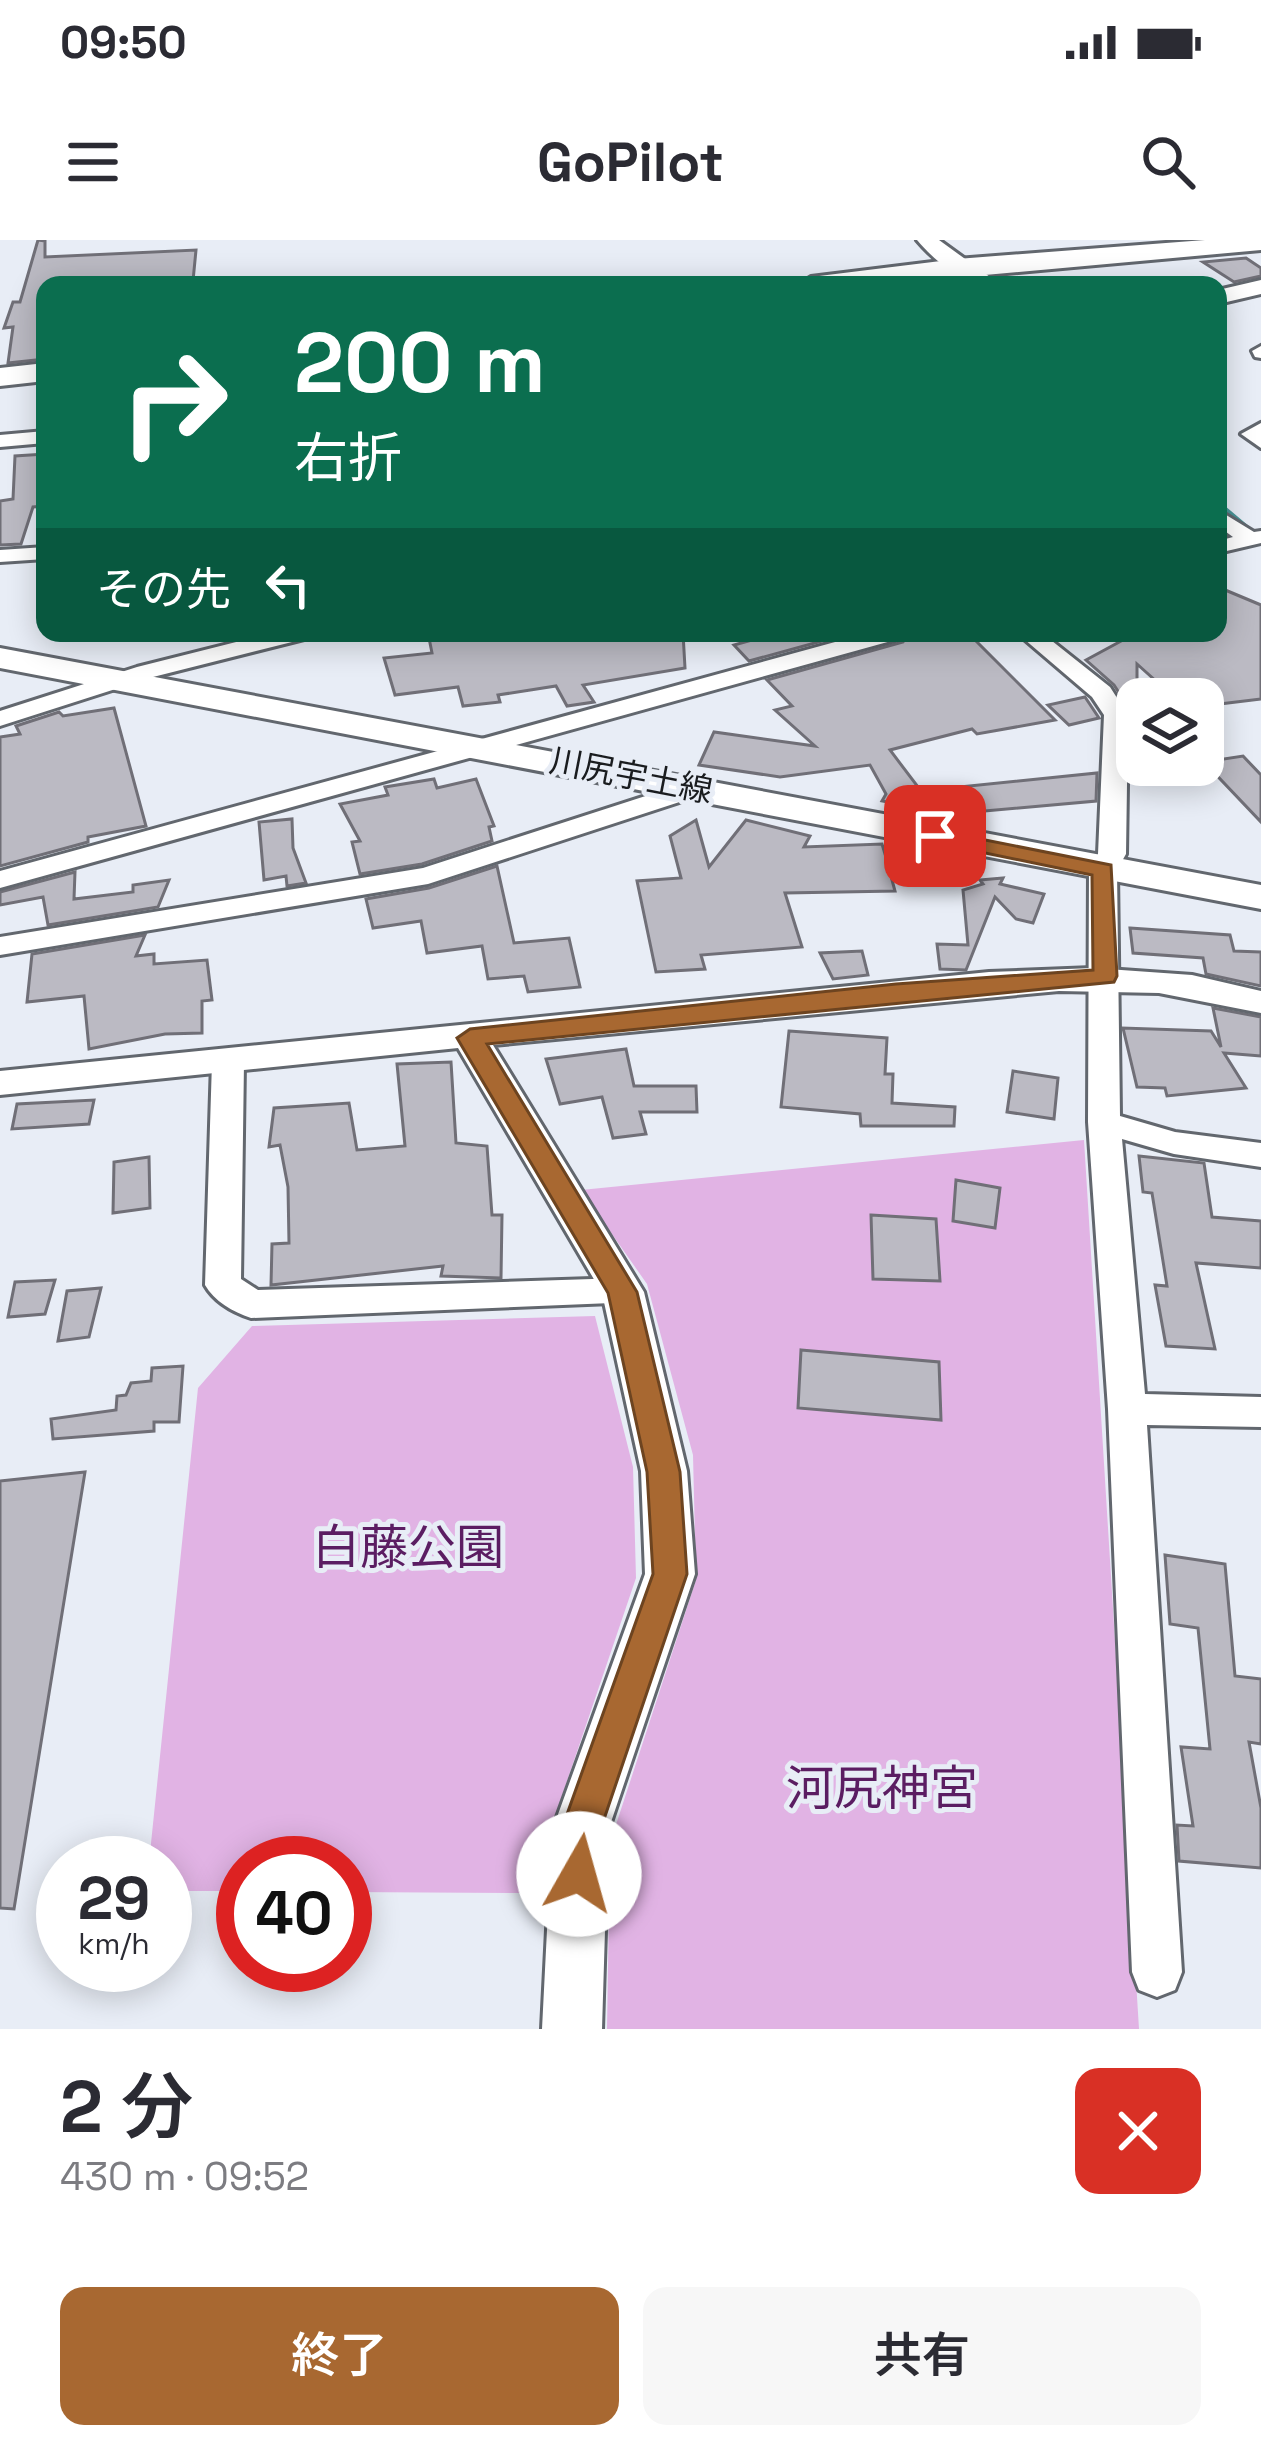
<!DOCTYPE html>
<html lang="ja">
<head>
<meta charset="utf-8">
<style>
  :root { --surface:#fff; --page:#f7f7f7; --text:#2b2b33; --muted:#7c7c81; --accent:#a86831 }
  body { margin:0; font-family:"Space Grotesk","Noto Sans JP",sans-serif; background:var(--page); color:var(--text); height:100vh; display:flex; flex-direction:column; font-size:45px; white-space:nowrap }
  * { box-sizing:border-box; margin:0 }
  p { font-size:39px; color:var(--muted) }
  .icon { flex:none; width:66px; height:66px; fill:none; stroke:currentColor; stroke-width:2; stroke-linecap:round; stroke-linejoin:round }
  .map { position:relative; height:1789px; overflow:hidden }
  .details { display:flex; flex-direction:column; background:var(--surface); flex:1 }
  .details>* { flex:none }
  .banner { position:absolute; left:36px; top:36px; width:1191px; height:366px; border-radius:24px; box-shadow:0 6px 30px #0003; background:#0b6e4f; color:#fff; overflow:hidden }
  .controls { position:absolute; left:1116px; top:438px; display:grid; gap:24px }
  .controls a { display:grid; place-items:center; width:108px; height:108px; border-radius:24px; background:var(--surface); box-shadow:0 6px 30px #0003; font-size:60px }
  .speed { position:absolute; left:36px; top:1596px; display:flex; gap:24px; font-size:60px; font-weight:700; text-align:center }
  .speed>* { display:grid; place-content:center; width:156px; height:156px; border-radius:50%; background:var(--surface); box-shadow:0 6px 30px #0003; line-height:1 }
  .speed small { font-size:30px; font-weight:400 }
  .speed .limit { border:18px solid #d22; background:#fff; color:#111 }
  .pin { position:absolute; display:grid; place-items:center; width:102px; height:102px; color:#fff; margin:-51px; border-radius:24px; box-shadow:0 6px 18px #0006 }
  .me { position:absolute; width:132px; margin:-66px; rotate:7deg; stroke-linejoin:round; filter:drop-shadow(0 0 9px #0008) }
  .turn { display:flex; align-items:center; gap:42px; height:252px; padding:0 60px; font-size:54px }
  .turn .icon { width:156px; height:156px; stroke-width:2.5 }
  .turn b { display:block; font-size:84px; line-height:102px }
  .then { display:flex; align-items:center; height:114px; padding:0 60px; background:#0003; gap:24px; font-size:45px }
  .round { display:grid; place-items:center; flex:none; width:126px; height:126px; border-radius:24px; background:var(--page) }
  .summary { display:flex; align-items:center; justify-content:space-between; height:204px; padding:0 60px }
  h1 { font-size:72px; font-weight:600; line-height:90px }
  .button { display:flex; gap:24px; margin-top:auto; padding:24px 60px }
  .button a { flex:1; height:138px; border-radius:24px; background:var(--accent); color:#fff; font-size:48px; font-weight:600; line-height:138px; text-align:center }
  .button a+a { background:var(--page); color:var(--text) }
  .status { display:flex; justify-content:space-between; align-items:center; height:84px; padding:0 60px; background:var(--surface); direction:ltr }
  .status svg { height:33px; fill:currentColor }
  header { display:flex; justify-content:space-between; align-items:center; height:156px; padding:0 60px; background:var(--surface); font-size:54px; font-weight:600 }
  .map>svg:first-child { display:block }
  .green { fill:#e1b3e4 }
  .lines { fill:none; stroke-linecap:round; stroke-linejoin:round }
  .stream { stroke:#4a9497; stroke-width:6 }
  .building { fill:#bbbac3; stroke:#706f77; stroke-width:3 }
  .minor-casing { stroke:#62676e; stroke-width:6 }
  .tertiary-casing { stroke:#62676e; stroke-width:6 }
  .secondary-casing { stroke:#62676e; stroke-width:6 }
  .trunk-casing { stroke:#62676e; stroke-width:6 }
  .minor { fill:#fff; fill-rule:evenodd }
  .tertiary { fill:#fff; fill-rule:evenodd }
  .secondary { fill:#fff; fill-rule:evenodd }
  .trunk { fill:#fff; fill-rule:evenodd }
  .route { fill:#a86831; stroke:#6d4420; stroke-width:3 }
  .labels { text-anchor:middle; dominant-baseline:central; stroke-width:10; stroke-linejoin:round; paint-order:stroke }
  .far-street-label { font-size:33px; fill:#1a1c1f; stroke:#e8edf6 }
  .near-park-label { font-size:48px; fill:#5b1d62; stroke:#e8edf6 }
</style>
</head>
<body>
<div class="status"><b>09:50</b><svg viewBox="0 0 49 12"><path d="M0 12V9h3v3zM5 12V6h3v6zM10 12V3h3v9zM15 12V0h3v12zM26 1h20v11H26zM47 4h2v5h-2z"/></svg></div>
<header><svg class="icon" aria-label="menu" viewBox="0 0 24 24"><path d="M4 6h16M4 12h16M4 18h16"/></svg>GoPilot<svg class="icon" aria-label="search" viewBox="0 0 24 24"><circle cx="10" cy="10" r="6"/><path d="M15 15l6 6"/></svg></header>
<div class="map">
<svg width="1261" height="1789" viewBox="0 0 1261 1789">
  <rect width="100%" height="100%" fill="#e8edf6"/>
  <!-- green -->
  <g class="green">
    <polygon points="1084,900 1139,1789 607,1789 610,1603 696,1340 693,1215 647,1044 581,950"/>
    <polygon points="595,1076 633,1227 636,1338 529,1653 345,1652 345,1623 243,1623 243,1651 170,1651 165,1623 155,1623 150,1613 198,1148 252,1086"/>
  </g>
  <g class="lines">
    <!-- stream -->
    <polyline class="stream" points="1218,264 1249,290"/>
  </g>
  <!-- building -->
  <g class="building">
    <polygon points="38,0 45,1 45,17 196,10 193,41 45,45 45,119 8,123 13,87 4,88 13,62 20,62"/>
    <polygon points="1246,18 1261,28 1261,36 1234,42 1203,22"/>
    <polygon points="45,214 45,266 33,267 21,304 0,305 0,261 13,259 15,216"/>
    <polygon points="1218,347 1261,365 1261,459 1203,466 1203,459 1176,459 1137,424 1137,498 1132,473 1114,445 1086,420 1136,393 1218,393"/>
    <polygon points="428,393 683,393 685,428 583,445 594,462 567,466 556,446 498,455 500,462 463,466 458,447 395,455 384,418 432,413"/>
    <polygon points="777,393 851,393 749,421 734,405"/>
    <polygon points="909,393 968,393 1055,480 977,494 972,489 890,510 921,551 1097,533 1096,561 951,574 882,561 886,554 870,525 780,537 699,525 714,492 815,506 775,470 792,466 767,440 903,402"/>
    <polygon points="1085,457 1099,478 1069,485 1048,465"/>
    <polygon points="114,468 146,586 88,597 88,602 0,626 0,497 20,494 16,486 59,472 63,476"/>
    <polygon points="1243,516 1261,535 1261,582 1204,522"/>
    <polygon points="434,539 437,548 476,539 494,586 489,587 492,601 422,624 360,634 352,602 360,601 340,564 388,555 385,547"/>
    <polygon points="292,579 293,608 306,643 287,646 286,636 264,640 259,582"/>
    <polygon points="696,580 709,627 746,580 810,596 804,607 882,604 885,614 936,616 939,641 892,640 895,651 785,653 802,707 701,715 705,729 656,732 637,641 681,638 670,596"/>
    <polygon points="497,626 514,703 569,698 580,747 528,752 524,736 488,739 482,706 427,713 421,681 373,688 366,659 429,648"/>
    <polygon points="75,632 74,659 133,652 133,645 169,640 158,667 48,685 43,657 0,665 0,652"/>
    <polygon points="1003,638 1000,644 1044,654 1033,683 1016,679 995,657 966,730 940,729 937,704 968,705 963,650 983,644 980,640"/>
    <polygon points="1130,688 1230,695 1234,711 1261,712 1261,746 1206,734 1203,718 1133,713"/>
    <polygon points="145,695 136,716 154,714 154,724 207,720 212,760 202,761 202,793 165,794 89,809 84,756 27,762 32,714"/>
    <polygon points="862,711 868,735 833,739 820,713"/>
    <polygon points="1213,768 1261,777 1261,816 1224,813 1246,848 1167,856 1165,848 1137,847 1123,788 1211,791 1221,807"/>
    <polygon points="789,791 887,798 885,834 893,834 892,863 955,867 954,886 861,886 860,874 781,867"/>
    <polygon points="626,809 634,846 696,846 697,872 640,872 646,894 613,898 602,857 560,864 546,819"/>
    <polygon points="451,822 456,903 487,906 492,975 502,975 501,1038 441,1036 443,1026 271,1045 272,1004 289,1003 288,947 280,905 269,907 274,868 349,863 357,910 405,906 397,824"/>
    <polygon points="1013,831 1058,838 1054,879 1007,872"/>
    <polygon points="94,860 89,884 12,889 17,864"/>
    <polygon points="1139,916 1204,923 1212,977 1261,981 1261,1028 1196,1023 1215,1109 1166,1106 1155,1045 1167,1046 1152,953 1143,952"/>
    <polygon points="149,917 150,968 113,973 114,922"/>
    <polygon points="956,940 1000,948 995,988 953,981"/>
    <polygon points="871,975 936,979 940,1041 873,1039"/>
    <polygon points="55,1040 45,1074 8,1077 15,1042"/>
    <polygon points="101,1048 89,1097 58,1101 67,1051"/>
    <polygon points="801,1110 939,1122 941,1180 798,1168"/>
    <polygon points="183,1126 179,1182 154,1182 154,1191 53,1199 51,1179 116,1170 117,1156 126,1155 131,1143 151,1141 152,1128"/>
    <polygon points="85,1232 14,1669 0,1668 0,1241"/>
    <polygon points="1165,1315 1225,1324 1235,1436 1261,1439 1261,1504 1249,1502 1261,1568 1261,1628 1179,1621 1177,1585 1193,1586 1181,1507 1210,1509 1198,1388 1170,1384"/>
  </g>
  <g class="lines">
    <defs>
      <g id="minor">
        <polygon points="1261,106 1261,118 1255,117 1252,111"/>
        <polygon points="1261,183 1261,208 1241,194"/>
        <polygon points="45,191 45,203 0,207 0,195"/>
        <polygon points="1218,270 1254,292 1261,291 1261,303 1218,313 1218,301 1233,297 1218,286"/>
        <polygon points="45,307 45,319 0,322 0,310"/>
        <polygon points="272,393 311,393 308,398 153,437 0,486 0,471 137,427"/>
        <polygon points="868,393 905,393 902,398 0,648 0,631"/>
        <polygon points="1017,393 1042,393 1110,447 1128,475 1126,614 1117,630 1120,876 1175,892 1261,903 1261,927 1174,914 1122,899 1145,1154 1261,1157 1261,1187 1147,1185 1182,1732 1175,1750 1157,1757 1139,1750 1132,1732 1108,1169 1088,882 1089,630 1098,614 1104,475 1092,457"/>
        <polygon points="695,540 708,548 704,554 428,644 0,715 0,697 423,628"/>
        <path d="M228,812L244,822L241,1039L258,1050L623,1038L636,1042L641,1052L636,1062L251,1078C233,1072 214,1061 205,1045L212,822Z"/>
      </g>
      <polygon id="tertiary" points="1093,728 1192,735 1261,751 1261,773 1159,753 1059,751 493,805 644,1052 687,1231 695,1334 608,1591 602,1789 542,1789 552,1591 645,1334 641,1231 602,1053 458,808 0,855 0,831 989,732"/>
      <g id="secondary">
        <path d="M917,0H939L1001,45C966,45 939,26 917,0Z"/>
        <polygon points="1261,40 1261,54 1218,64 1218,50"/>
        <polygon points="0,408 1261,645 1261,669 0,428"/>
      </g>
      <g id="trunk">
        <polygon points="1205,0 1261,0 1261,10 874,45 798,45 811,37 957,19"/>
        <polygon points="45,123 45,141 0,146 0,128"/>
      </g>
    </defs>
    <!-- minor casing -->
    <use href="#minor" class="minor-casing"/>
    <!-- tertiary casing -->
    <use href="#tertiary" class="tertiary-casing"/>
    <!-- secondary casing -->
    <use href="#secondary" class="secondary-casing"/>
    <!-- trunk casing -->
    <use href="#trunk" class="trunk-casing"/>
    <!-- minor -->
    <use href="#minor" class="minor"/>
    <!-- tertiary -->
    <use href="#tertiary" class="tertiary"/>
    <!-- secondary -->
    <use href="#secondary" class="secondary"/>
    <!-- trunk -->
    <use href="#trunk" class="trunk"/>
  </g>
  <!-- route -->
  <polygon class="route" points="935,590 1111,625 1117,736 1114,742 487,804 637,1052 680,1232 687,1334 600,1591 599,1634 593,1647 579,1653 565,1647 559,1634 561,1591 653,1334 647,1232 608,1053 457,798 470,789 896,744 1093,730 1092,635 927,601 927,592"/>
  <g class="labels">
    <!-- far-street labels -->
    <g class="far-street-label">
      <text transform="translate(631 536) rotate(11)">川尻宇土線</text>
    </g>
    <!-- near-park labels -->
    <g class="near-park-label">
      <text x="408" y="1307">白藤公園</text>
      <text x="882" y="1548">河尻神宮</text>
    </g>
  </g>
</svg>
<div class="controls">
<a><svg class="icon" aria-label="layers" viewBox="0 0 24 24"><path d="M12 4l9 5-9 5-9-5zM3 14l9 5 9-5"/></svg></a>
</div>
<div class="speed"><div>29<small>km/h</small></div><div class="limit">40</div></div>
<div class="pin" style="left:935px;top:596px;background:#d93025"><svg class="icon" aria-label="arrive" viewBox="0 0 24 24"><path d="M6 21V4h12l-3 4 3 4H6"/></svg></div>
<svg class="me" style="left:579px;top:1634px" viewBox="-20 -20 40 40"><circle r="19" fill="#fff"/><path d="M0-13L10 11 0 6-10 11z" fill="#a86831"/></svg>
<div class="banner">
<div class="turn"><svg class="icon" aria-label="right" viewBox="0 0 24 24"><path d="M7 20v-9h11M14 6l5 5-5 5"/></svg><div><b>200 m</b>右折</div></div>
<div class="then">その先<svg class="icon" aria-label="left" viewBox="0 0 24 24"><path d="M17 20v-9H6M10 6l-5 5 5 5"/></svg></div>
</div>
</div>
<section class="details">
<div class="summary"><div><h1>2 分</h1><p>430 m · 09:52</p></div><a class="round" style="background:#d93025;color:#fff"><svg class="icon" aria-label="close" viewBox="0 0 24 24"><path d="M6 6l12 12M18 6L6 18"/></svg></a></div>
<div class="button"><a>終了</a><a>共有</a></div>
</section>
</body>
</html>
